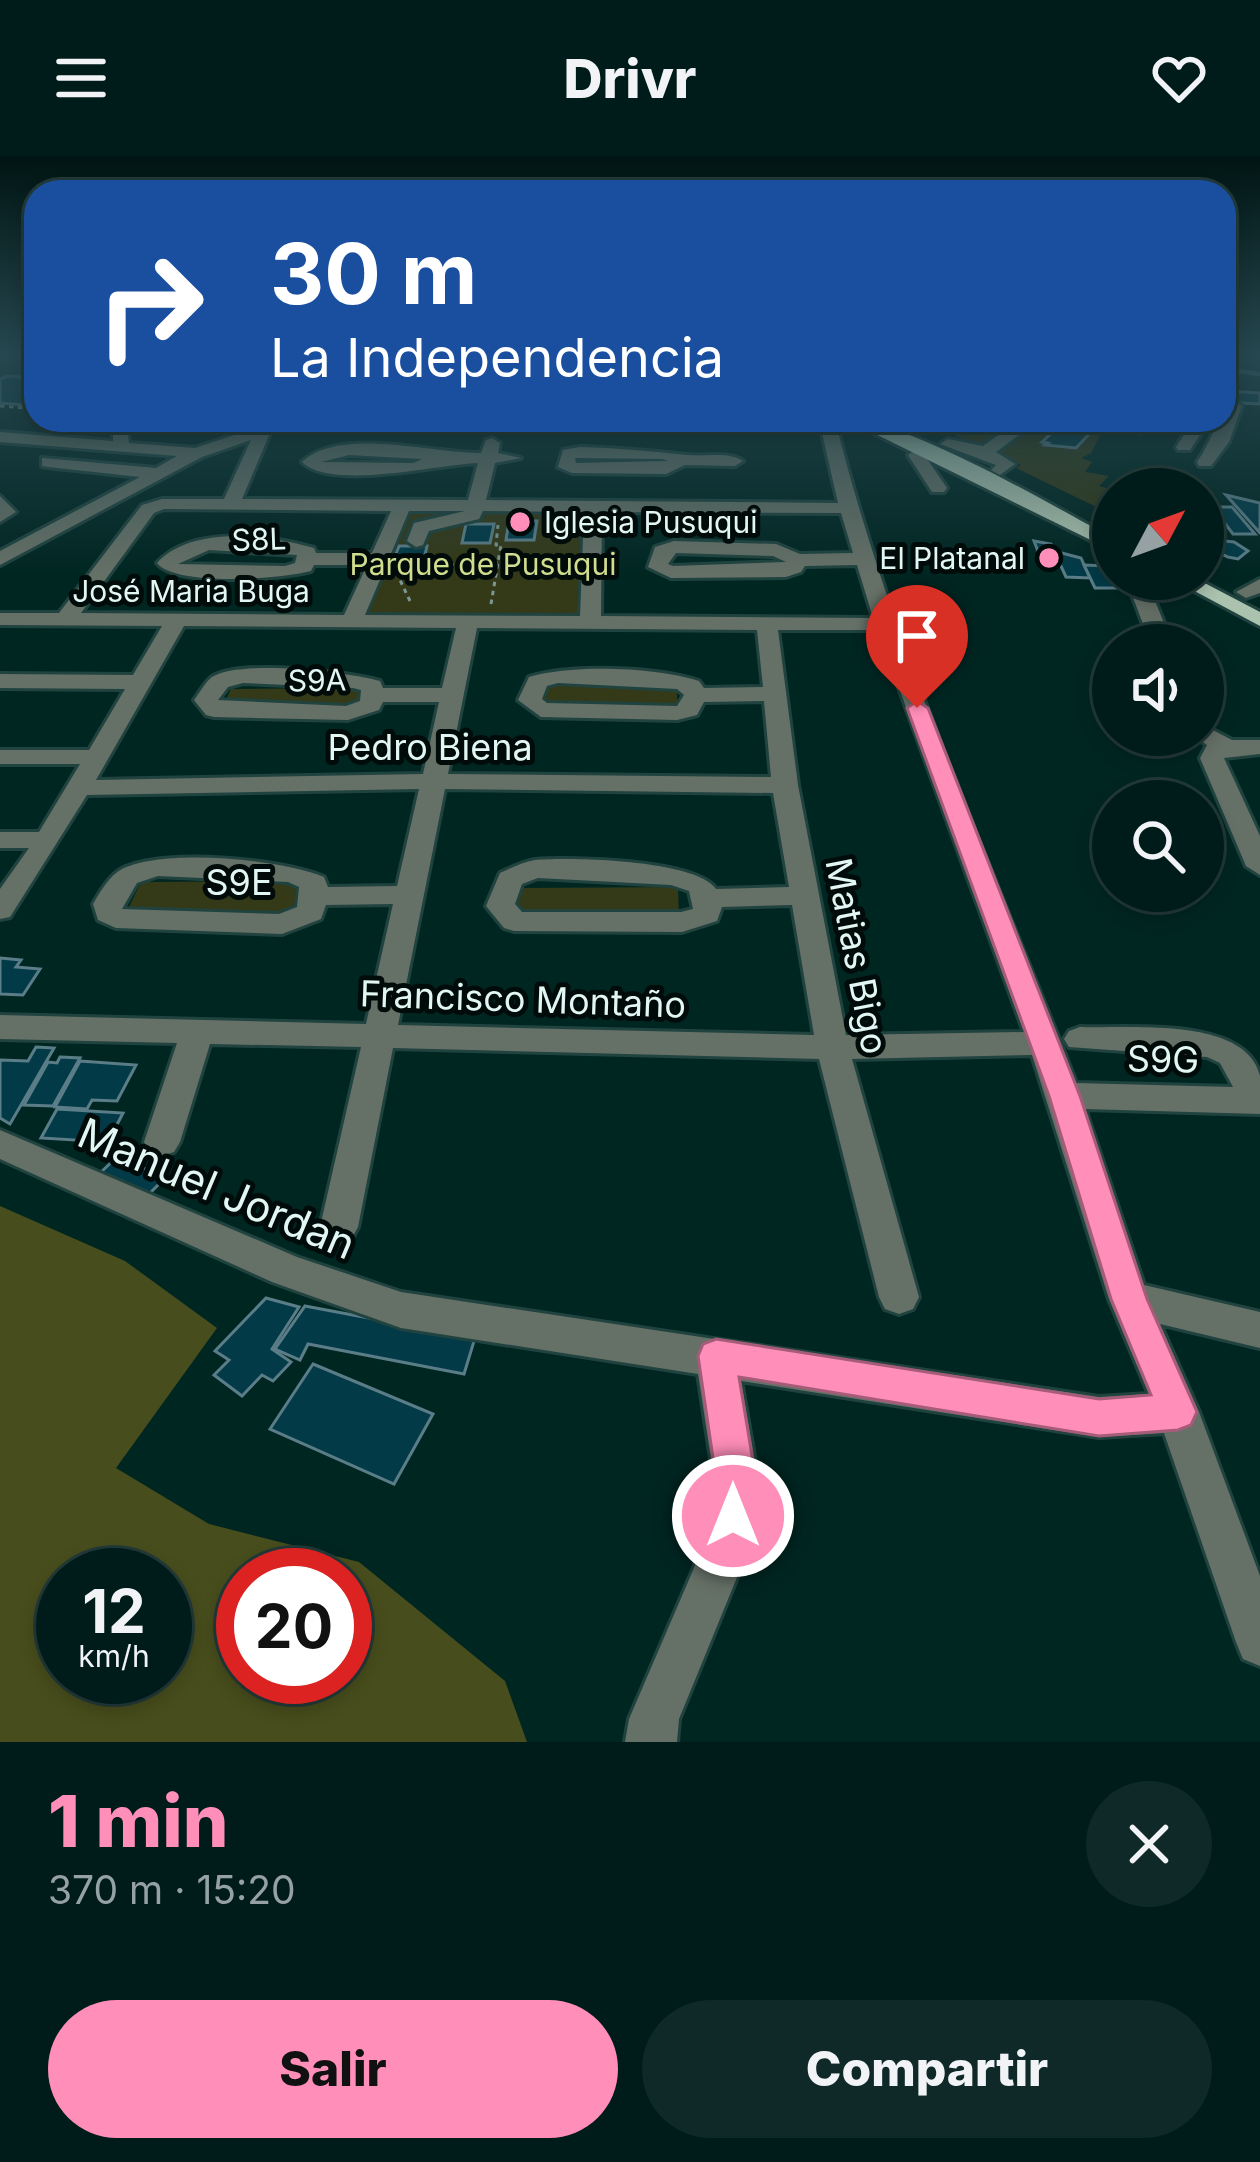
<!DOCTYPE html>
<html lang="es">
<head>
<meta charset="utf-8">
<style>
  :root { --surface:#001c1a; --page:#0e2927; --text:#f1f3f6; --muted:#95a1a2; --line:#223a39; --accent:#ff8eb9 }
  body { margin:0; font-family:Inter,sans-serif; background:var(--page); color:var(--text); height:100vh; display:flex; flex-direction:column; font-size:45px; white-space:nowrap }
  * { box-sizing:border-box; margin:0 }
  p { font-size:39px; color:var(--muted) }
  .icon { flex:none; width:66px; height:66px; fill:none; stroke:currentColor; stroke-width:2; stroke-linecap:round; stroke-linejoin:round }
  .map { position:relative; height:1586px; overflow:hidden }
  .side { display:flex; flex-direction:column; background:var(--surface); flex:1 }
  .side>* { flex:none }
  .top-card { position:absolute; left:24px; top:24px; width:1212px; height:252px; border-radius:36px; box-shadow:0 6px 18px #0003,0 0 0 3px var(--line); background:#1a4fa0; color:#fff; overflow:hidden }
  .needle { width:78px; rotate:49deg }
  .fabs { position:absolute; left:1092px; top:312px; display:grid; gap:24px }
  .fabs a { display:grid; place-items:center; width:132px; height:132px; border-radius:50%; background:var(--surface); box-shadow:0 6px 18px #0003,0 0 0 3px var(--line); font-size:60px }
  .speed { position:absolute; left:36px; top:1392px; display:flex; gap:24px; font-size:60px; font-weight:700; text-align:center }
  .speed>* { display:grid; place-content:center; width:156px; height:156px; border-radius:50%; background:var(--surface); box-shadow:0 6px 18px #0003,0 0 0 3px var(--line); line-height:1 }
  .speed small { font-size:30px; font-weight:400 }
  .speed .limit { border:18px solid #d22; background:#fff; color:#111 }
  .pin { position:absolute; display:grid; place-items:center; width:102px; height:102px; color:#fff; margin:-123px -51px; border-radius:50% 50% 50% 0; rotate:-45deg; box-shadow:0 0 12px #0007 }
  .pin .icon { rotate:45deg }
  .me { position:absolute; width:132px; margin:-66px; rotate:0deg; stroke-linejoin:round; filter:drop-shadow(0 0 9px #0008) }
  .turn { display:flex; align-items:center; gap:42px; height:252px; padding:0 48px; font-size:54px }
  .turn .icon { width:156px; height:156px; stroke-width:2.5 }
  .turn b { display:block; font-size:84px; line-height:102px }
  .round { display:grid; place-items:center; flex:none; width:126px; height:126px; border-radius:63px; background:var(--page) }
  .head { display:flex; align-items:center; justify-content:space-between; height:204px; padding:0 48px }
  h1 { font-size:72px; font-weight:800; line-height:90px; color:var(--accent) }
  .primary-button { display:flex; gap:24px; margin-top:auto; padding:24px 48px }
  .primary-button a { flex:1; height:138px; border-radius:72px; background:var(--accent); color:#111; font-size:48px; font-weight:800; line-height:138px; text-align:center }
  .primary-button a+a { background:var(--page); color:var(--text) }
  header { display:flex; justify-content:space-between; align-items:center; height:156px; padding:0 48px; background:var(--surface); font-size:54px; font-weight:800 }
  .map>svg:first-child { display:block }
  .green { fill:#343918 }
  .forest { fill:#474d1c; fill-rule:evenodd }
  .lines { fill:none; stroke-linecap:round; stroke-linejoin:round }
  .stream { stroke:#5c7890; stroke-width:4.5 }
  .building { fill:#023a47; stroke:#5a7d88; stroke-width:3 }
  .minor-casing { stroke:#20433f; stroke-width:6 }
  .major-casing { stroke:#20433f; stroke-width:6 }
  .path { stroke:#7b9793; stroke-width:3; stroke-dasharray:4.5 4.5; stroke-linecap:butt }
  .minor { fill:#657067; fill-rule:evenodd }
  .major { fill:#abc2af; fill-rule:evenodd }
  .route { fill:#ff8eb9; stroke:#a65c78; stroke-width:3 }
  .poi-dot { fill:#ff8eb9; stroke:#010c0a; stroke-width:4.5 }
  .labels { text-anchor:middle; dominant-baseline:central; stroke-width:10; stroke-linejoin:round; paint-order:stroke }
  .far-poi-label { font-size:30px; fill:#e2f7f3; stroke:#010c0a; text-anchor:start }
  .far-street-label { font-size:30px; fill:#e2f7f3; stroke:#010c0a }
  .far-park-label { font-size:30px; fill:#d0dc8e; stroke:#010c0a }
  .street-label { font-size:36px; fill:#e2f7f3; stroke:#010c0a }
  .near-street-label { font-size:42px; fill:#e2f7f3; stroke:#010c0a }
</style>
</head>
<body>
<header><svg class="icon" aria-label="menu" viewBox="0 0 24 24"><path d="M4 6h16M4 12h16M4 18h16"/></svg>Drivr<svg class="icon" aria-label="heart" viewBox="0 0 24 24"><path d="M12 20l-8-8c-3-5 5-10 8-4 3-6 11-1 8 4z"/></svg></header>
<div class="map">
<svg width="1260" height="1586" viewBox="0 0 1260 1586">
  <rect width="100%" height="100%" fill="#002622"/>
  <!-- green -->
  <g class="green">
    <polygon points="936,264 1108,264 1091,297 1081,302 1092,306 1085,316 1109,320 1099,330 1113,334 1113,359 1016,312 1021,309 927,267"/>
    <polygon points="403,355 586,356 578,462 365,460"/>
    <polygon points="546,529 677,529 677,551 543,548"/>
    <polygon points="363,532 355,554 222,552 231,533"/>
    <polygon points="303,725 291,758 127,755 141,726"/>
    <polygon points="678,731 679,764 512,761 516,732"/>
  </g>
  <!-- forest -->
  <path class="forest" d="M0,1050L125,1105L217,1172L116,1312L209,1368L359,1406L505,1525L527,1586H0ZM63,1419H165V1521H63ZM243,1419H345V1521H243Z"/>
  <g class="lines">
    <!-- stream -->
    <polyline class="stream" points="1224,213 1260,218"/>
  </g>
  <!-- building -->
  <g class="building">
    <polygon points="7,220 36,222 36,242 24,249 0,247 0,223"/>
    <polygon points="1224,235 1260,237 1260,248 1224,246"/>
    <polygon points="1058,271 1090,277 1076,292 1045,289 1048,287 1042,286"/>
    <polygon points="1226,339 1260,347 1260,377"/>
    <polygon points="1203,351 1232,351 1255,378 1233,378 1220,361 1205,360 1218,378 1203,378"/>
    <polygon points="509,365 537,365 534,384 506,384"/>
    <polygon points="466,368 494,368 490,387 462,387"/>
    <polygon points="1205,383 1234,386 1248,395 1238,403 1228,401 1203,389"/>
    <polygon points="1034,385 1051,388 1060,409 1043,408"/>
    <polygon points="399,390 427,390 424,403 394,403"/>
    <polygon points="1054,395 1081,402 1090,422 1066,421"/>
    <polygon points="1084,409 1107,410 1118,432 1095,432"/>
    <polygon points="0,802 21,804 16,811 40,813 23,839 0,838"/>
    <polygon points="36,891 54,892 10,968 0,962 0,904 28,905"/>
    <polygon points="60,901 80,902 53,950 24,949 48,906 57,907"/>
    <polygon points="80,905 136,909 117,945 92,944 87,953 55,951"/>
    <polygon points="57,953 123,957 108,986 41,982"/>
    <polygon points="118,1000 165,1022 147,1040 100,1017"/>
    <polygon points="266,1142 299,1151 272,1193 291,1206 273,1225 262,1219 242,1240 214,1219 229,1204 215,1195"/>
    <polygon points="305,1150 475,1182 464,1218 308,1188 300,1204 275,1193"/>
    <polygon points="313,1208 433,1258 394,1328 270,1273"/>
  </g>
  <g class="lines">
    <defs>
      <g id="minor">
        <path d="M1234,245L1242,250L1229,286L1211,310H1199L1197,306C1211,287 1219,256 1234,245Z"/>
        <path d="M100,264H118L127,271L129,287L195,292L279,264H302L270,277L242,343L468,344L478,307C439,308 331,335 302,306C341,270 432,298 481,297L486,284L492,282L500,287L498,297L521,302L495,307L486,344L838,347L819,264H835C892,492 991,709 1076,927L1233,931L1220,907L1207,901L1069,891L1064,883L1069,875L1080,871C1129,873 1246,860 1260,920C1260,931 1260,946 1260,958L1085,953L1144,1129L1260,1156V1192L1160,1168L1199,1256L1260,1420V1510L1243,1503L1236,1486L1164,1277L1099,1281L741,1225L760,1335L740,1414L679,1563L677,1586H625L629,1563L694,1412L716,1335L698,1218L401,1172L272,1126L0,1003V974L297,1101L401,1136L1099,1241L1149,1238L1109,1143L1032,899L852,903L919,1141L913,1153L899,1158L885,1153L879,1141L819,903L393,892L358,1071L352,1082L339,1087L326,1082L320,1071L361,891L210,888L180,986L174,996L162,1000L150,996L144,986L177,887L0,883V859L366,868L393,748L326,749L321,763L282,778L116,772L98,764L93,748C100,736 110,719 122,713C164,692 281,703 324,721L328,731L397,730L419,633L87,639L10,761L0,763V733L29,692H0V676H39L80,608H0V594H89L125,533L0,532V518L133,519L162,470L0,469V457H59L142,349L162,343H224L251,284L202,301L0,409V395L140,321L48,311L42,310V302L156,312L177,300L0,286V276L113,285V276ZM349,299L422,303L413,307L321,306ZM164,353L391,355L372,397H316L314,392C268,379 192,369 157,407C176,431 281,423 311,415L314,409H367L344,459L81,457L154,357ZM409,355H465L414,367L407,385L416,391L423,389L429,375L479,363L483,355L584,356L580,460L365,459ZM602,356L841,357L853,397L800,398L776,388L674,385L655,391L648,411L671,422L786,421L801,416L805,410L857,409L873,462L601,460ZM209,394L297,399L295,407L285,410L178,408ZM676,397L773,400L786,406L673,410L668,408ZM184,470L456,472L442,532H383L380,525C348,516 239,503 212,521C205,526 199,538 194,544L206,559L214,561L348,564L379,554L383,546H439L423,618L96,624ZM477,472L757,474L763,531L704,532L699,525C656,511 572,508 529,521L518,544L541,561L677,564L697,559L704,546L764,545L771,621L448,618ZM778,474H878L1024,876L846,879L798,629ZM243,527L353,532L361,534L360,545L346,550L218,544L228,531ZM558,527L677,533L684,539L677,550L547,547L542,543L547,530ZM445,633L773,637L789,731L716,733C696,704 572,701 535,704C523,706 511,712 500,717L486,750L504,772L514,775L682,776L717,765L722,751L792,749L814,879L398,869ZM158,720L288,726L299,731L297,751L279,758L122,753L137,727ZM538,722L671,729L689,735L693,753L681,756H522L515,748L522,728Z"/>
        <polygon points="390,264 737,264 739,267 731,272 398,269"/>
        <polygon points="1071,264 1055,275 1027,273 996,296 1015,308 1000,319 991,314 996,309 940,288 948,283 983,290 1018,265"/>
        <polygon points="1138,264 1154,264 1141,277 1133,272"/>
        <polygon points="1194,264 1210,264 1190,294 1178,294 1176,291"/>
        <polygon points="920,290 934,293 925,300 947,332 944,336 932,336 908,299"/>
        <path d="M580,291C616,292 651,295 687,299C706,301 728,295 743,305L735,310L685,309L666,318L572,317L558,311L563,294ZM575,302L662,303L668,305L576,307Z"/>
        <polygon points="0,340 16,356 0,366"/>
        <polygon points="1126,423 1146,423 1173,489 1151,489"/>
        <polygon points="1260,423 1260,437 1246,442 1236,436"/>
        <polygon points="1203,569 1232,584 1260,584 1260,598 1224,602 1260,680 1260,719 1246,710 1200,602 1207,589 1193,579 1203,579"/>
      </g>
      <g id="major">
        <path d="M847,264C909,264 1052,350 1113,382V395Z"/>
        <polygon points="1172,423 1197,423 1260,456 1260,470"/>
      </g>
    </defs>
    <!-- minor casing -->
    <use href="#minor" class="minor-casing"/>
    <!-- major casing -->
    <use href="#major" class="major-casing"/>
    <!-- path -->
    <g class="path">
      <polyline points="34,198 28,202 36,202"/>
      <polyline points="0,250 24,252 36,260"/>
      <polyline points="410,445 399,422 410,410 498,407"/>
      <polyline points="491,448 501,389 496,389 498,369"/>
    </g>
    <!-- minor -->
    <use href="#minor" class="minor"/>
    <!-- major -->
    <use href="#major" class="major"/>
  </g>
  <!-- sky -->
  <linearGradient id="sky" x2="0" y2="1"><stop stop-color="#001513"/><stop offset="0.47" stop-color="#26474f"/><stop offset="1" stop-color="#26474f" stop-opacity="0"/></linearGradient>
  <rect width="1260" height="420" fill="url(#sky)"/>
  <!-- route -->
  <polygon class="route" points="917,545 928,552 1080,940 1147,1143 1197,1256 1191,1269 1178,1274 1099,1280 739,1221 758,1336 747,1375 733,1381 718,1375 712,1360 718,1336 698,1200 703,1188 716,1183 1099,1243 1151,1239 1111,1143 1049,940 907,552"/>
  <!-- markers -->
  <g class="poi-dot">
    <circle cx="520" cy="366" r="12"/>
    <circle cx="1049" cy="402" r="12"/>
  </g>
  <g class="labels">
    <!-- far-poi labels -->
    <g class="far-poi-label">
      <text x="544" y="366">Iglesia Pusuqui</text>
      <text x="1025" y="402" text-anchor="end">El Platanal</text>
    </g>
    <!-- far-street labels -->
    <g class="far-street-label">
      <text transform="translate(259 383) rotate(-2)">S8L</text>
      <text x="191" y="435">José Maria Buga</text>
      <text transform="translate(317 524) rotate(-1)">S9A</text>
    </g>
    <!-- far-park labels -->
    <g class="far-park-label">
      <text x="483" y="408">Parque de Pusuqui</text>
    </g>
    <!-- street labels -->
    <g class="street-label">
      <text x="430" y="591">Pedro Biena</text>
      <text x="239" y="726">S9E</text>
      <text transform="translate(857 800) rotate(79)">Matias Bigo</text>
      <text transform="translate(523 843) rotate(2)">Francisco Montaño</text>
      <text transform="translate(1163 903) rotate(1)">S9G</text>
    </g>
    <!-- near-street labels -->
    <g class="near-street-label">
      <text transform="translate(217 1032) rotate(23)">Manuel Jordan</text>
    </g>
  </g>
</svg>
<div class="fabs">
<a><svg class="needle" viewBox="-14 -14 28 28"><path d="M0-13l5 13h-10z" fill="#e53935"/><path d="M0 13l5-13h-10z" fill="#95a1a2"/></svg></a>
<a><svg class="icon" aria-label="sound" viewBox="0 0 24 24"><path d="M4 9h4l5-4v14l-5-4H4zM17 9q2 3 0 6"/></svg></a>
<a><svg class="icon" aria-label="search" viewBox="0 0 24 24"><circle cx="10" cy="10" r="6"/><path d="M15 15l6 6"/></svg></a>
</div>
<div class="speed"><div>12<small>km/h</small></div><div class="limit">20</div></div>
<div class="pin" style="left:917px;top:552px;background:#d93025"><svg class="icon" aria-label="arrive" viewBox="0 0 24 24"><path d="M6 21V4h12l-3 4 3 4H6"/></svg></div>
<svg class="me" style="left:733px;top:1360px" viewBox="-20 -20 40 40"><circle r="17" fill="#ff8eb9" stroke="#fff" stroke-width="3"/><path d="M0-11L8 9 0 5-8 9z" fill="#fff"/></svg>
<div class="top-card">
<div class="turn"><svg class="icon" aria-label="right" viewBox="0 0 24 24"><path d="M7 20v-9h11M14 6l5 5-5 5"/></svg><div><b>30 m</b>La Independencia</div></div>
</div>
</div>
<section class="side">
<div class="head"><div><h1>1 min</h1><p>370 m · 15:20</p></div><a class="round"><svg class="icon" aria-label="close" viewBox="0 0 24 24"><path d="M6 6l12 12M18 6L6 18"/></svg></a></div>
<div class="primary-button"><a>Salir</a><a>Compartir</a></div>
</section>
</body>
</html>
